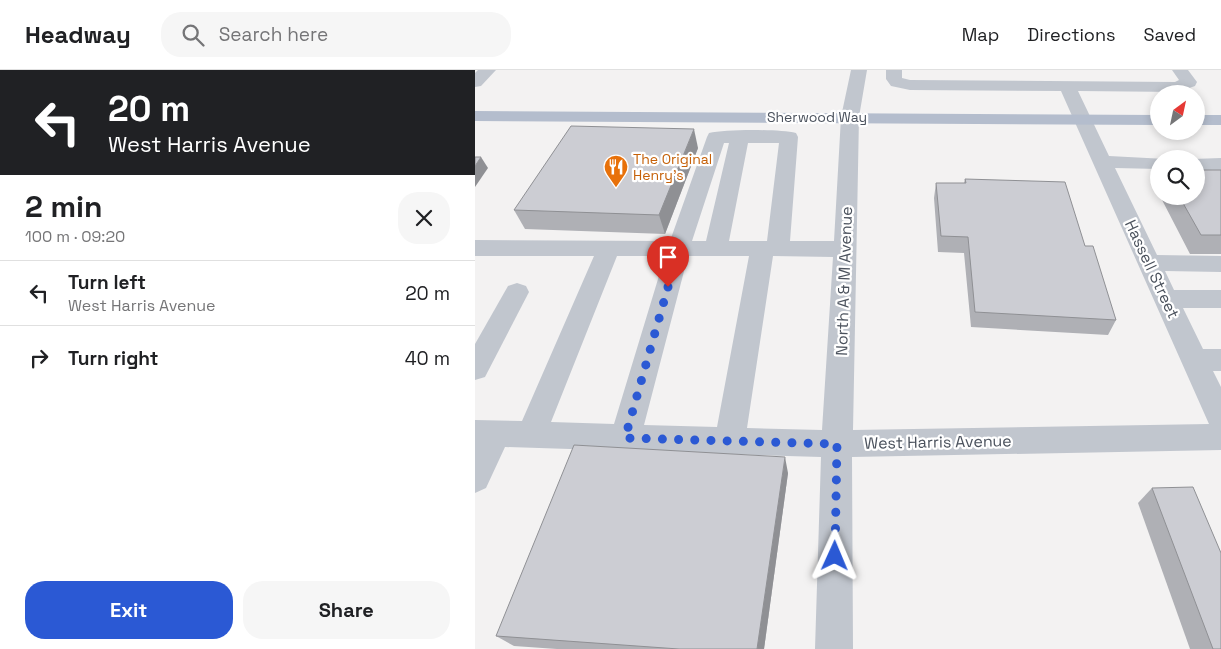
<!DOCTYPE html>
<html lang="en">
<head>
<meta charset="utf-8">
<style>
  :root { --surface:#fff; --page:#f6f6f6; --text:#202124; --muted:#757577; --line:#e0e0e0; --accent:#2b59d4 }
  body { margin:0; font-family:"Space Grotesk",sans-serif; background:var(--page); color:var(--text); height:100vh; display:flex; flex-direction:column; font-size:19px; white-space:nowrap }
  * { box-sizing:border-box; margin:0 }
  p { font-size:16px; color:var(--muted) }
  .icon { flex:none; width:28px; height:28px; fill:none; stroke:currentColor; stroke-width:2; stroke-linecap:round; stroke-linejoin:round }
  .map { position:relative; flex:1; overflow:hidden }
  .drawer { display:flex; flex-direction:column; background:var(--surface); width:475px }
  .drawer>* { flex:none }
  .banner { background:#202124; color:#fff; overflow:hidden }
  .needle { width:32px; rotate:33deg }
  .buttons { position:absolute; left:675px; top:15px; display:grid; gap:10px }
  .buttons a { display:grid; place-items:center; width:55px; height:55px; border-radius:50%; background:var(--surface); box-shadow:0 2px 8px #0003; font-size:25px }
  .pin { position:absolute; display:grid; place-items:center; width:42px; height:42px; color:#fff; margin:-51px -21px; border-radius:50% 50% 50% 0; rotate:-45deg; box-shadow:0 0 5px #0007 }
  .pin .icon { rotate:45deg }
  .me { position:absolute; width:55px; margin:-28px; rotate:1deg; stroke-linejoin:round; filter:drop-shadow(0 0 4px #0008) }
  .turn { display:flex; align-items:center; gap:18px; height:105px; padding:0 25px; font-size:22px }
  .turn .icon { width:65px; height:65px; stroke-width:2.5 }
  .turn b { display:block; font-size:35px; line-height:42px }
  .round { display:grid; place-items:center; flex:none; width:52px; height:52px; border-radius:20px; background:var(--page) }
  .head { display:flex; align-items:center; justify-content:space-between; height:85px; padding:0 25px }
  h1 { font-size:30px; font-weight:600; line-height:38px }
  .action { display:flex; gap:10px; margin-top:auto; padding:10px 25px }
  .action a { flex:1; height:58px; border-radius:20px; background:var(--accent); color:#fff; font-size:20px; font-weight:600; line-height:58px; text-align:center }
  .action a+a { background:var(--page); color:var(--text) }
  ul { padding:0; list-style:none }
  li { display:flex; align-items:center; gap:15px; height:65px; padding:0 25px; border-top:1px solid var(--line) }
  li div { flex:1 }
  li b { display:block; font-size:19px }
  li em { font-style:normal }
  header { display:flex; align-items:center; gap:30px; box-sizing:border-box; height:70px; padding:0 25px; background:var(--surface); border-bottom:1px solid var(--line) }
  header strong { font-size:24px }
  nav { display:flex; gap:28px; margin-inline-start:auto; font-size:18px }
  .search { width:350px; height:45px; background:var(--page); display:flex; align-items:center; gap:12px; box-sizing:border-box; padding:0 18px; border-radius:20px; color:var(--muted); font-size:19px }
  main { display:flex; flex:1; min-height:0 }
  .map>svg:first-child { display:block }
  .lines { fill:none; stroke-linecap:round; stroke-linejoin:round }
  .minor { fill:#c1c6ce; fill-rule:evenodd }
  .major { fill:#b4bdcd; fill-rule:evenodd }
  .wall { fill:#afb0b5 }
  .shaded-wall { fill:#8f9094 }
  .building { fill:#cccdd3; stroke:#8f9094 }
  .route { stroke:#2b59d4; stroke-width:9; stroke-dasharray:0 16.2 }
  .labels { text-anchor:middle; dominant-baseline:central; stroke-width:4.5; stroke-linejoin:round; paint-order:stroke }
  .far-street-label { font-size:14px; fill:#4b525d; stroke:#fff }
  .far-food-label { font-size:14px; fill:#c56008; stroke:#fff; text-anchor:start }
  .street-label { font-size:16px; fill:#4b525d; stroke:#fff }
</style>
</head>
<body>
<header>
<strong>Headway</strong>
<div class="search"><svg class="icon" aria-label="search" viewBox="0 0 24 24"><circle cx="10" cy="10" r="6"/><path d="M15 15l6 6"/></svg>Search here</div>
<nav><a>Map</a><a>Directions</a><a>Saved</a></nav>
</header>
<main>
<section class="drawer">
<div class="banner">
<div class="turn"><svg class="icon" aria-label="left" viewBox="0 0 24 24"><path d="M17 20v-9H6M10 6l-5 5 5 5"/></svg><div><b>20 m</b>West Harris Avenue</div></div>
</div>
<div class="head"><div><h1>2 min</h1><p>100 m · 09:20</p></div><a class="round"><svg class="icon" aria-label="close" viewBox="0 0 24 24"><path d="M6 6l12 12M18 6L6 18"/></svg></a></div>
<ul>
<li><svg class="icon" aria-label="left" viewBox="0 0 24 24"><path d="M17 20v-9H6M10 6l-5 5 5 5"/></svg><div><b>Turn left</b><p>West Harris Avenue</p></div><em>20 m</em></li>
<li><svg class="icon" aria-label="right" viewBox="0 0 24 24"><path d="M7 20v-9h11M14 6l5 5-5 5"/></svg><div><b>Turn right</b></div><em>40 m</em></li>
</ul>
<div class="action"><a>Exit</a><a>Share</a></div>
</section>
<div class="map">
<svg width="746" height="579" viewBox="0 0 746 579">
  <rect width="100%" height="100%" fill="#f3f2f2"/>
  <g class="lines">
    <!-- minor -->
    <g class="minor">
      <polygon points="3,0 21,0 6,16 0,17 0,3"/>
      <path d="M376,0H392L384,47L378,360L734,354L586,21L435,20L416,16L411,9V0H427V8L435,10L700,12L704,10L697,0H713L722,12L720,16L703,22L603,21L634,86L691,89H684V99L640,98L682,185L746,186V202L690,201L699,220H746V238H708L728,279H746V301H738L746,317V380L377,387L378,579H340L346,387L30,377L11,418L0,423V350L47,351L119,186H0V170L195,171L232,67L234,63C251,59 303,59 321,63L323,67L315,171H359L366,47ZM249,73H254L231,171H217ZM273,73H304L292,171H254ZM142,186H190L139,354L76,352ZM213,186H274L242,357L169,355ZM298,186L358,187L347,360L272,358Z"/>
      <polygon points="746,88 746,100 721,100 721,89 718,89"/>
      <polygon points="42,213 51,216 54,222 10,307 0,310 0,274 33,216"/>
    </g>
    <!-- major -->
    <g class="major">
      <polygon points="0,41 684,45 684,55 0,51"/>
      <rect x="721" y="45" width="25" height="10"/>
    </g>
  </g>
  <!-- wall -->
  <g class="wall">
    <polygon points="223,78 190,164 50,159 39,140"/>
    <polygon points="746,100 746,184 715,184 685,126 721,126"/>
    <polygon points="490,109 610,176 641,250 633,265 496,257 489,183 463,182 459,128 461,113 489,113"/>
    <polygon points="684,111 684,125 680,118"/>
    <polygon points="313,403 289,579 82,579 39,576 21,566"/>
    <polygon points="677,418 746,579 715,579 663,433"/>
  </g>
  <!-- shaded-wall -->
  <g class="shaded-wall">
    <polygon points="219,59 223,78 190,164 184,145"/>
    <polygon points="6,87 13,98 0,117 0,96"/>
    <polygon points="310,387 313,403 289,579 282,579"/>
  </g>
  <!-- building -->
  <g class="building">
    <polygon points="96,56 219,59 184,145 39,140"/>
    <polygon points="0,87 6,87 0,96"/>
    <polygon points="721,100 746,100 746,165 726,165 704,126 721,126"/>
    <polygon points="490,109 590,112 610,176 618,176 641,250 500,242 493,167 466,166 461,113 491,113"/>
    <polygon points="99,375 310,387 282,579 204,579 21,566"/>
    <polygon points="718,417 746,483 746,579 738,579 677,418"/>
  </g>
  <g class="lines">
    <!-- route -->
    <polyline class="route" points="193,217 150,368 362,374 360,486"/>
  </g>
  <!-- icons -->
  <defs>
    <symbol id="restaurant-pin" viewBox="-11 -11 22 30"><path d="M0 17L-7.5 6A9.5 9.5 0 1 1 7.5 6Z" fill="#e8710a" stroke="#fff"/><path d="M-5-6h1v4h1v-4h1v4h1v-4h1v5L-1.5 .5V6h-2V.5L-5-1ZM5-6V6H3V1.5H1.5Q1.5-4 5-6Z" fill="#fff"/></symbol>
  </defs>
  <g fill-rule="evenodd">
    <use href="#restaurant-pin" x="127" y="83" width="28" height="38"/>
  </g>
  <g class="labels">
    <!-- far-street labels -->
    <g class="far-street-label">
      <text x="342" y="47">Sherwood Way</text>
    </g>
    <!-- far-food labels -->
    <g class="far-food-label">
      <text x="158" y="89">The Original<tspan x="158" dy="16">Henry's</tspan></text>
    </g>
    <!-- street labels -->
    <g class="street-label">
      <text transform="translate(677 199) rotate(65)">Hassell Street</text>
      <text transform="translate(369 211) rotate(-88)">North A &amp; M Avenue</text>
      <text transform="translate(463 372) rotate(-1)">West Harris Avenue</text>
    </g>
  </g>
</svg>
<div class="buttons">
<a><svg class="needle" viewBox="-14 -14 28 28"><path d="M0-13l5 13h-10z" fill="#e53935"/><path d="M0 13l5-13h-10z" fill="#757577"/></svg></a>
<a><svg class="icon" aria-label="search" viewBox="0 0 24 24"><circle cx="10" cy="10" r="6"/><path d="M15 15l6 6"/></svg></a>
</div>
<div class="pin" style="left:193px;top:217px;background:#d93025"><svg class="icon" aria-label="arrive" viewBox="0 0 24 24"><path d="M6 21V4h12l-3 4 3 4H6"/></svg></div>
<svg class="me" style="left:360px;top:486px" viewBox="-20 -20 40 40"><path d="M0-17L14 15 0 8-14 15z" fill="#2b59d4" stroke="#fff" stroke-width="4"/></svg>
</div>
</main>
</body>
</html>
